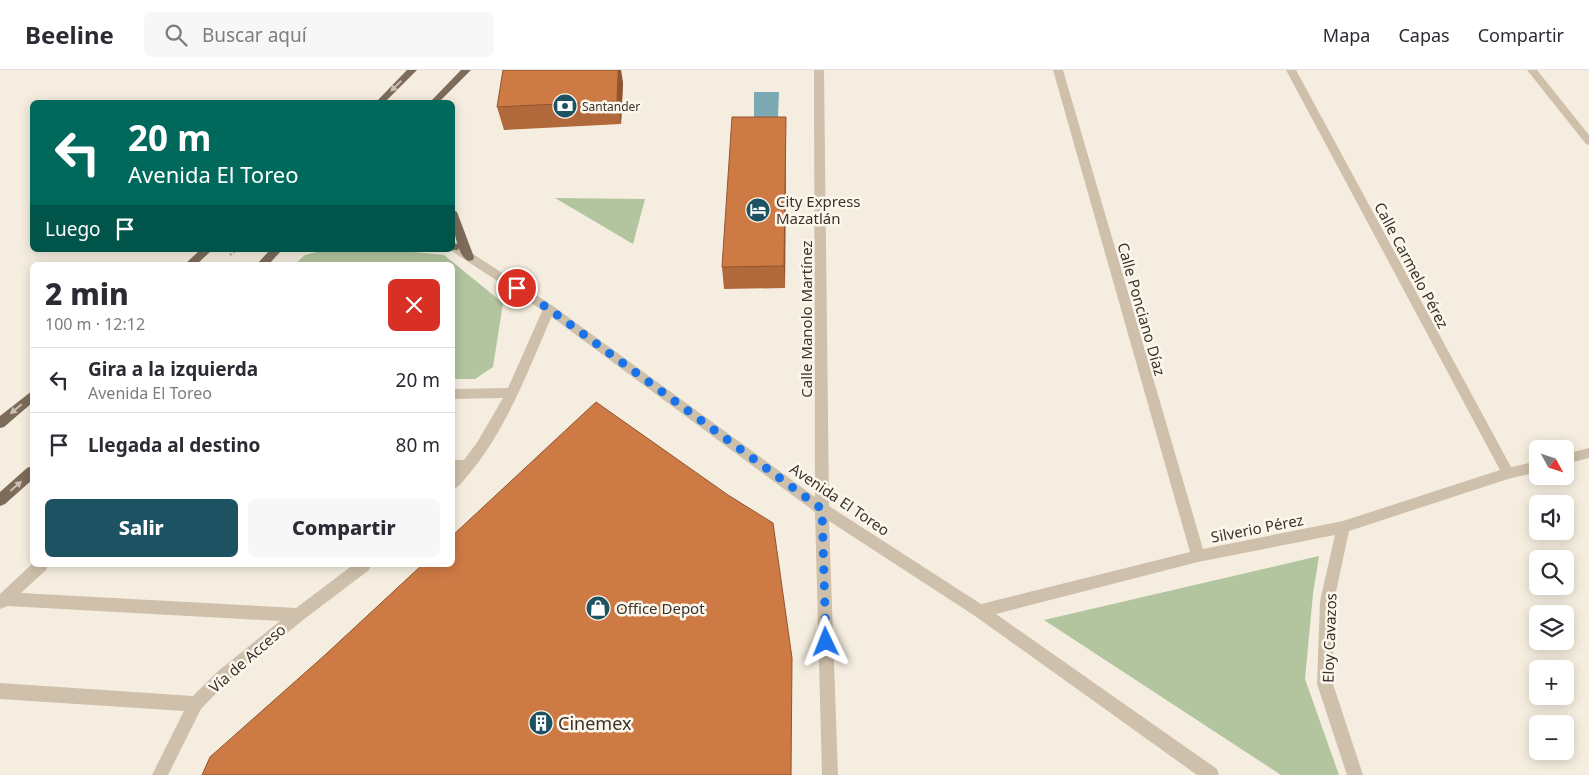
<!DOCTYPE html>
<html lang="es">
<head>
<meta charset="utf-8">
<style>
  :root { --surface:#fff; --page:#f7f7f7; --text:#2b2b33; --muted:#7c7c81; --line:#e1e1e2; --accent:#1c5261 }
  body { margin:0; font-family:"Noto Sans",sans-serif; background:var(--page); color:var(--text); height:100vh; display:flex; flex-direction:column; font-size:19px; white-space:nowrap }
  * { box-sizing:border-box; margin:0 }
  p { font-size:16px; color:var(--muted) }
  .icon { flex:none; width:28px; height:28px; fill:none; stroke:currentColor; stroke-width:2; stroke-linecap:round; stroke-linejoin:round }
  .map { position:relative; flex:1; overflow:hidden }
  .side { position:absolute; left:30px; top:192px; width:425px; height:305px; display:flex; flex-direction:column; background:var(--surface); border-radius:8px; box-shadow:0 2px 12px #0003 }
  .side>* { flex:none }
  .top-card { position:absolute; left:30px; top:30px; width:425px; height:152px; border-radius:8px; box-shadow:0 2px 12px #0003; background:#00695c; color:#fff; overflow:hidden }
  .needle { width:32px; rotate:130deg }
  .buttons { position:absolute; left:1529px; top:370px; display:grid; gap:10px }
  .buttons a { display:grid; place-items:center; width:45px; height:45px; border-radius:8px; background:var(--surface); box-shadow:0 2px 12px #0003; font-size:25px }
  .pin { position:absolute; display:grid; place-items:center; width:42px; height:42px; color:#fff; margin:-21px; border:2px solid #fff; border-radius:50%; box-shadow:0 1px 5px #0007 }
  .me { position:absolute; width:55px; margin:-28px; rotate:358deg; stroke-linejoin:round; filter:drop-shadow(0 0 4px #0008) }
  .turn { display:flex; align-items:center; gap:18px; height:105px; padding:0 15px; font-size:22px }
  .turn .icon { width:65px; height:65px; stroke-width:2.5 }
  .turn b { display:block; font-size:35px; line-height:42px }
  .then { display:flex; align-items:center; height:48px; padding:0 15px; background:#0003; gap:10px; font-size:19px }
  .round { display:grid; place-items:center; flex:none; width:52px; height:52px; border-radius:8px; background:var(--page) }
  .overview { display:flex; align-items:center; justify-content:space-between; height:85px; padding:0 15px }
  h1 { font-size:30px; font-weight:800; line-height:38px }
  .cta { display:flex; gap:10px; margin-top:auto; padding:10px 15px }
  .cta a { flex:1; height:58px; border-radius:8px; background:var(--accent); color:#fff; font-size:20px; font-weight:800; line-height:58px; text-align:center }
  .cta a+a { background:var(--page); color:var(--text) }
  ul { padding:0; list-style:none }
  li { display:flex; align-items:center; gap:15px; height:65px; padding:0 15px; border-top:1px solid var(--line) }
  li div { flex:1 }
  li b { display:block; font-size:19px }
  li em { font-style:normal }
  header { display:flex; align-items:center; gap:30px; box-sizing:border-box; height:70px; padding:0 25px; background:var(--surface); border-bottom:1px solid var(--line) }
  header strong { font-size:24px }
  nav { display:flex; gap:28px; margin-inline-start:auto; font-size:18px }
  .search { width:350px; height:45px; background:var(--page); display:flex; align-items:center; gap:12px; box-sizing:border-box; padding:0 18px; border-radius:8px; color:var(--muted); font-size:19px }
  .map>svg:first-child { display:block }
  .green { fill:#b2c59e }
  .water { fill:#7caab4 }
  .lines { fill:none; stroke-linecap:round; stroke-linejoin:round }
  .path { stroke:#baaa94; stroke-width:2.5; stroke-dasharray:2 2; stroke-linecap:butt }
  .service { fill:#cec0aa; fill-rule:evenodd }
  .minor { fill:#cec0aa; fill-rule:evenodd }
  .primary { fill:#7e6c5a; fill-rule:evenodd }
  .wall { fill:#b1693b }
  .shaded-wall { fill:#905530 }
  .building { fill:#ce7a45; stroke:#905530 }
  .oneway { fill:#cabfb2 }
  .route { stroke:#1a73e8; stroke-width:9; stroke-dasharray:0 16.2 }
  .labels { text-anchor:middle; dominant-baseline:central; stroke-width:5; stroke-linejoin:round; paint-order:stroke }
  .far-poi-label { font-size:12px; fill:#3b322a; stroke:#fcf7ed; text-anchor:start }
  .poi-label { font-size:15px; fill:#3b322a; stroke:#fcf7ed; text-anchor:start }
  .street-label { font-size:15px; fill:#3b322a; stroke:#fcf7ed }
  .near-poi-label { font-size:18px; fill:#3b322a; stroke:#fcf7ed; text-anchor:start }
</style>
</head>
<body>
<header>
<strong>Beeline</strong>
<div class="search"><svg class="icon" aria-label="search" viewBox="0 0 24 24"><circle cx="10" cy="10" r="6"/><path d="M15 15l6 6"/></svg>Buscar aquí</div>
<nav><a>Mapa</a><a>Capas</a><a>Compartir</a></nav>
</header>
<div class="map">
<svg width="1589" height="705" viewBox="0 0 1589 705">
  <rect width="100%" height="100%" fill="#f5eee0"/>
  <!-- green -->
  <g class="green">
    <polygon points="555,128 645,129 633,174"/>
    <polygon points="325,180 394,180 444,185 503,233 493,297 475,309 453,309 452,195 294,195 305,185"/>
    <polygon points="1319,486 1313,524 1305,609 1339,705 1281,705 1044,550"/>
  </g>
  <!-- water -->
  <polygon class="water" points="754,22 779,22 778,49 754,49"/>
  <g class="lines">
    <!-- path -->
    <polyline class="path" points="230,185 236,180"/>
    <!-- service -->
    <g class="service">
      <path d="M549,235L555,239C530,295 508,358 469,404C464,410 459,417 452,420V404L455,402H452V390H464L478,371L503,328L452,329V319L508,318L543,239Z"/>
      <polygon points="32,494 48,495 46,500 21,523 296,538 353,495 371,495 369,500 303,550 227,612 201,639 168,705 152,705 184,641 0,629 0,613 193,626 217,602 280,551 8,536 0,539 0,524"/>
    </g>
    <!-- minor -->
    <g class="minor">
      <polygon points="814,0 824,0 829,436 981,534 1190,482 1053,0 1063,0 1203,479 1343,451 1500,400 1286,0 1296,0 1511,397 1538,391 1538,402 1508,409 1349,461 1334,531 1333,614 1363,705 1347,705 1317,614 1320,531 1335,465 1198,492 996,544 1217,699 1219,705 1197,705 975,546 829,451 838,705 822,705 815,442 545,242 450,180 452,180 452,172 456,173 553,236 815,427"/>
      <polygon points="1527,0 1537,0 1589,65 1589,75 1586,74"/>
      <polygon points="1589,378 1589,388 1565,394 1565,384"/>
    </g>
    <!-- primary -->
    <g class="primary">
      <polygon points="407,0 417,0 385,32 376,32"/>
      <polygon points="461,0 471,0 439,32 430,32"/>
      <path d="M452,139L457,142L474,187L473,190L469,191C456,187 452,150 452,139Z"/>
      <polygon points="452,173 458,174 459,177 458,180 449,180 452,180"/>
      <polygon points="200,180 212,180 196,195 184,195"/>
      <polygon points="270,180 282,180 268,195 256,195"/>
      <polygon points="32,321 32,333 4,357 0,358 0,346"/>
      <polygon points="32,396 32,410 5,434 0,436 0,422 27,398"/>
    </g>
  </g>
  <!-- wall -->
  <g class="wall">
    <polygon points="623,12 621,54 504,60 497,37"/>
    <polygon points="786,70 785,218 724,219 722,197"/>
  </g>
  <!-- shaded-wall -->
  <g class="shaded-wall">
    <polygon points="618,0 621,0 623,12 621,54 617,31"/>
    <polygon points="786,47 786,70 785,218 784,196"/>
  </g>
  <!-- building -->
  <g class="building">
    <polygon points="503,0 618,0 617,31 497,37"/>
    <polygon points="732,47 786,47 784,196 722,197"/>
    <polygon points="596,332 728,425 773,453 792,588 791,705 202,705 210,687 325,585 422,495 452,495 452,466"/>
  </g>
  <!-- one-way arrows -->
  <defs><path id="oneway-solid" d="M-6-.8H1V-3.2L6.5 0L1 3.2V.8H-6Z" transform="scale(1.25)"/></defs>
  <g class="oneway">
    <use href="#oneway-solid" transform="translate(396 16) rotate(135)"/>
    <use href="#oneway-solid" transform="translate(16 339) rotate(140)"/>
    <use href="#oneway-solid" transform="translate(16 416) rotate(-41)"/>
  </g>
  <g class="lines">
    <!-- route -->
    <polyline class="route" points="517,218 549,239 822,439 826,572"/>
  </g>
  <!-- icons -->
  <defs>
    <symbol id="bank-disc" viewBox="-11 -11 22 22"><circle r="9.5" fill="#1c5261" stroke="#fcf7ed"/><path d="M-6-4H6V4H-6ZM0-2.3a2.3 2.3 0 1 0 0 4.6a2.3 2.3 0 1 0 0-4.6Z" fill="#fff"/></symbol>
    <symbol id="hotel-disc" viewBox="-11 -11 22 22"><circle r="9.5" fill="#1c5261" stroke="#fcf7ed"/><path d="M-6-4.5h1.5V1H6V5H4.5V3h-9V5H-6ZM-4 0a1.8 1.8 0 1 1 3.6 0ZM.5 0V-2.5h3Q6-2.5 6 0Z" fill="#fff"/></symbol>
    <symbol id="shop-disc" viewBox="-11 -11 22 22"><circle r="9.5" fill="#1c5261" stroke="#fcf7ed"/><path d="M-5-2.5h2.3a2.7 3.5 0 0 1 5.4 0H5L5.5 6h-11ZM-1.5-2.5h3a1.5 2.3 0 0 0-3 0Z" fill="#fff"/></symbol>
    <symbol id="building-disc" viewBox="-11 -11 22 22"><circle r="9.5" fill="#1c5261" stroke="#fcf7ed"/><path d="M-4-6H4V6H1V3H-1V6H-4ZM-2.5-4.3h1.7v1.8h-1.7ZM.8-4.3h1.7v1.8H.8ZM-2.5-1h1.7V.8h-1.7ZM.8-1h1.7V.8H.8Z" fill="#fff"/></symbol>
  </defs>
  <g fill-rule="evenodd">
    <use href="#bank-disc" x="551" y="22" width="28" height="28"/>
    <use href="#hotel-disc" x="744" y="126" width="28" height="28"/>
    <use href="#shop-disc" x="584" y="524" width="28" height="28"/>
    <use href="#building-disc" x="527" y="639" width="28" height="28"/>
  </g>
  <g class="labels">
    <!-- far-poi labels -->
    <g class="far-poi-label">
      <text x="582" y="36">Santander</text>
    </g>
    <!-- poi labels -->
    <g class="poi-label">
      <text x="776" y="131">City Express<tspan x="776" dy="17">Mazatlán</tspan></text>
      <text x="616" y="538">Office Depot</text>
    </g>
    <!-- street labels -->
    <g class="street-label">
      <text transform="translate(1412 195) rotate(62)">Calle Carmelo Pérez</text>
      <text transform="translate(1142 239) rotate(74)">Calle Ponciano Díaz</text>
      <text transform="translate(806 249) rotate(-90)">Calle Manolo Martínez</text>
      <text transform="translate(840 429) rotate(34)">Avenida El Toreo</text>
      <text transform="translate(1257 458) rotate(-11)">Silverio Pérez</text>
      <text transform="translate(1329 568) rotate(-88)">Eloy Cavazos</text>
      <text transform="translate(247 588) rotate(-41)">Vía de Acceso</text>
    </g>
    <!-- near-poi labels -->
    <g class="near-poi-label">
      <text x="558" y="653">Cinemex</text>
    </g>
  </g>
</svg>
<div class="buttons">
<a><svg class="needle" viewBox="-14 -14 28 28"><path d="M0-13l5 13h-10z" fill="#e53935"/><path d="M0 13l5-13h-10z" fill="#7c7c81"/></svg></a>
<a><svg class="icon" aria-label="sound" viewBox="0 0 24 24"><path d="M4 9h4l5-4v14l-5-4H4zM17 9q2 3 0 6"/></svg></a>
<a><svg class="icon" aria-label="search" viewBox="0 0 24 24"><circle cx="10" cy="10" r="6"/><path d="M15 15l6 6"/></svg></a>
<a><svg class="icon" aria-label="layers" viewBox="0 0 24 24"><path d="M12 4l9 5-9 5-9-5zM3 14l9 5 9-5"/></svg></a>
<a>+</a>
<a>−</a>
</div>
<div class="pin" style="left:517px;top:218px;background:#d93025"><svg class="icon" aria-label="arrive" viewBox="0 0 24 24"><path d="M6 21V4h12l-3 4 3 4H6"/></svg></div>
<svg class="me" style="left:826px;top:572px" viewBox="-20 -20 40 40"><path d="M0-17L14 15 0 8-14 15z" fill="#1a73e8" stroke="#fff" stroke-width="4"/></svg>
<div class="top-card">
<div class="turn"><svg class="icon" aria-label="left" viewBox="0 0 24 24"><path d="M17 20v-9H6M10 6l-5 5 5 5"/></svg><div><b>20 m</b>Avenida El Toreo</div></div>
<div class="then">Luego<svg class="icon" aria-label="arrive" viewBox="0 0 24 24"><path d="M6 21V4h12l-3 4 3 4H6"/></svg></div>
</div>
<section class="side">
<div class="overview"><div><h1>2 min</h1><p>100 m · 12:12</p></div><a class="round" style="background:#d93025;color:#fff"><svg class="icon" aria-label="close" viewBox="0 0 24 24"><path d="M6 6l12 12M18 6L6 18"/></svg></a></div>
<ul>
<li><svg class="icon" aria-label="left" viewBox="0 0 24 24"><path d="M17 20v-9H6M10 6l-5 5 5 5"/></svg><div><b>Gira a la izquierda</b><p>Avenida El Toreo</p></div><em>20 m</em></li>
<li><svg class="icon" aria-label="arrive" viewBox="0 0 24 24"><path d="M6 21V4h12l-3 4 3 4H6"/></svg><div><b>Llegada al destino</b></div><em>80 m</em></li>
</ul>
<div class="cta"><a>Salir</a><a>Compartir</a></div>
</section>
</div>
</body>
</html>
